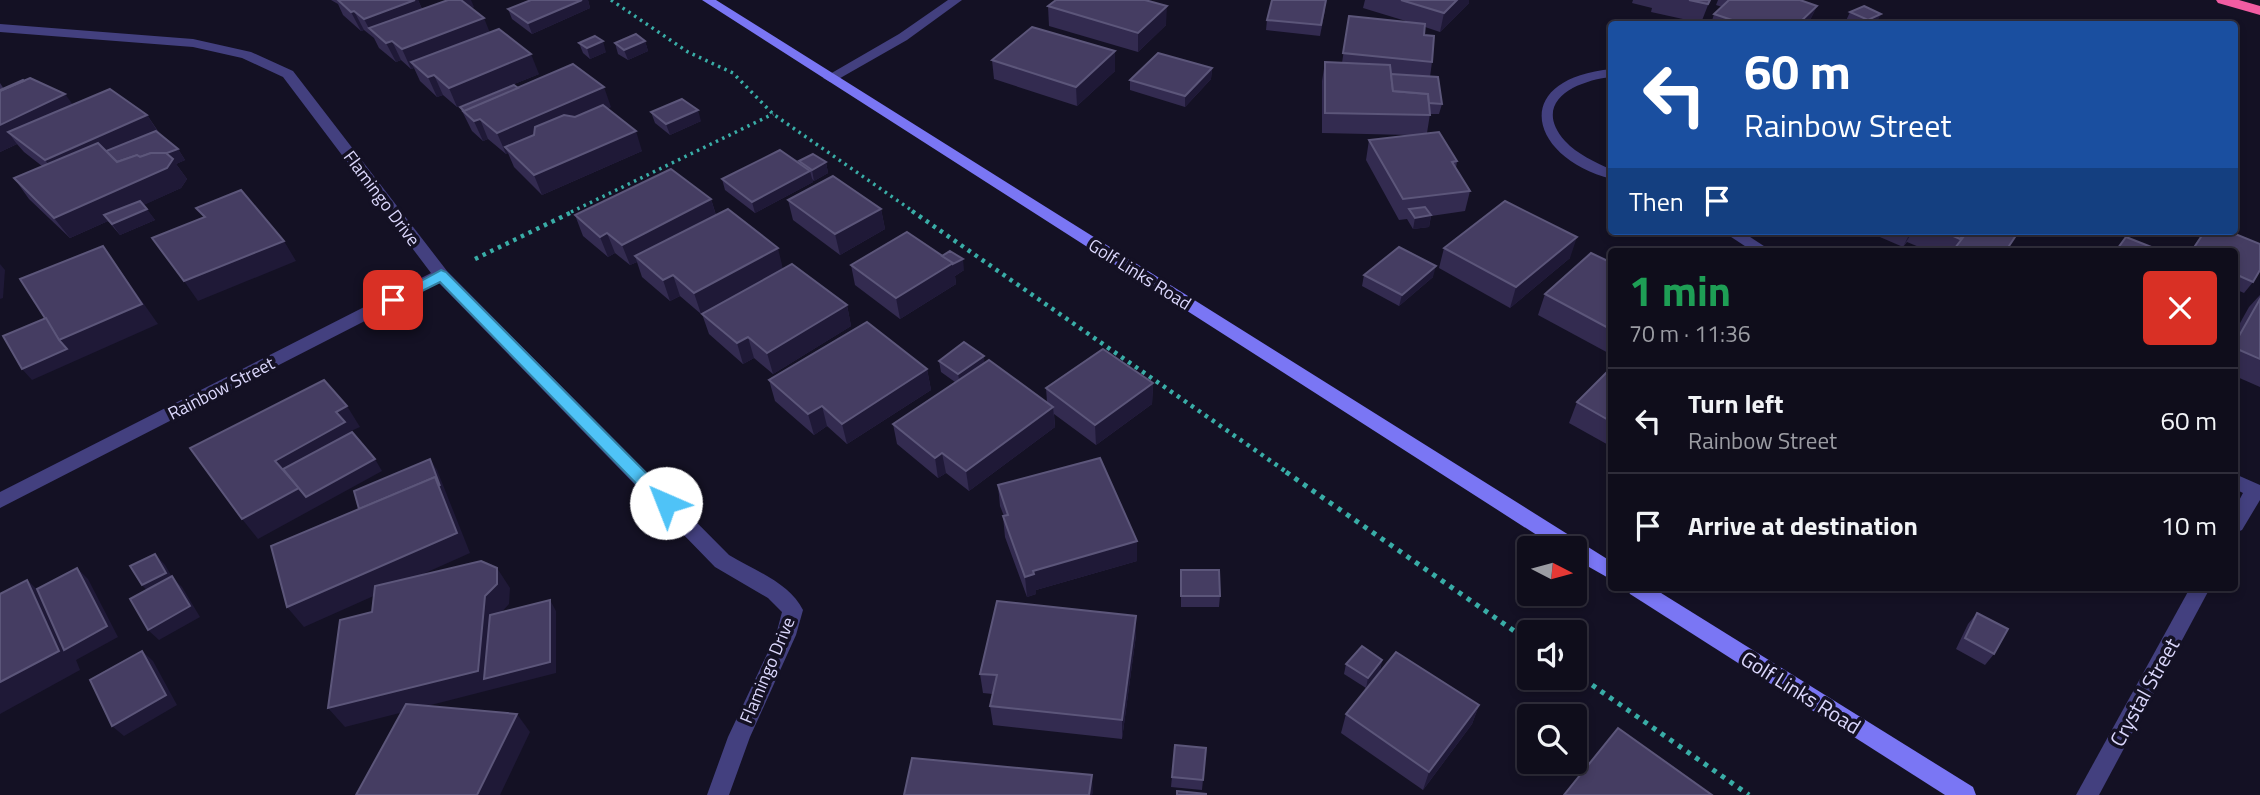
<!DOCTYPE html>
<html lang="en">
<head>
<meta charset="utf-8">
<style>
  :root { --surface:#0f0d1b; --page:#181624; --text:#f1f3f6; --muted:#9b9ca3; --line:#2f2d3a }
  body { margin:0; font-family:"Titillium Web",sans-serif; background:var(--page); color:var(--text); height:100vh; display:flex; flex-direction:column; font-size:26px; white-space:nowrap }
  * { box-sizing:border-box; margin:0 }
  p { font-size:23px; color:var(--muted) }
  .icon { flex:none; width:38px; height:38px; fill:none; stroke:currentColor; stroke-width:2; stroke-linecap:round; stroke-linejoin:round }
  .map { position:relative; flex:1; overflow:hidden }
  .side { position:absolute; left:1608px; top:248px; width:630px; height:343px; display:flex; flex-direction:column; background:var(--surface); border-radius:7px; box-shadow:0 4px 10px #0003,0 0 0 2px var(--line) }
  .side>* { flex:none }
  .guide { position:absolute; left:1608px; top:21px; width:630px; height:214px; border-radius:7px; box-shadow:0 4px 10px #0003,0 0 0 2px var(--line); background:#1a4fa0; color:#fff; overflow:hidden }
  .needle { width:46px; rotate:96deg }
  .controls { position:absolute; left:1517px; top:536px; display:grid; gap:14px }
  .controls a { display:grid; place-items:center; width:70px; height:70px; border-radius:7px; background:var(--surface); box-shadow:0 4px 10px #0003,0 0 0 2px var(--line); font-size:35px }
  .pin { position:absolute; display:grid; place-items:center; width:60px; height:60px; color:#fff; margin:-30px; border-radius:14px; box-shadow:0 4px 10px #0006 }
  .me { position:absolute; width:77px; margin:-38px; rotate:316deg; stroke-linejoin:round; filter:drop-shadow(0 0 5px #0008) }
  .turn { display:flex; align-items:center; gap:24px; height:147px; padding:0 21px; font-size:32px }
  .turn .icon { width:91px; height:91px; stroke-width:2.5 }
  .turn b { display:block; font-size:49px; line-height:60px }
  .then { display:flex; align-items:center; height:66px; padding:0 21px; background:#0003; gap:14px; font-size:26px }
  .round { display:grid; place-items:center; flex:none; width:74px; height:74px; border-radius:7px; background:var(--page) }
  .headline { display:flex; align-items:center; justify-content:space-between; height:119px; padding:0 21px }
  h1 { font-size:42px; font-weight:700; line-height:52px; color:#1e9e55 }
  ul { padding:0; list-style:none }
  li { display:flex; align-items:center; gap:21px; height:105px; padding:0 21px; border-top:2px solid var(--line) }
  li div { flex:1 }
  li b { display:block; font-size:26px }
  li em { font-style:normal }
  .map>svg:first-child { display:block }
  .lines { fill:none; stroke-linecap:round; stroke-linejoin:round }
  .path-far2 { stroke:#39ada7; stroke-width:3.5; stroke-dasharray:2.5 4.5; stroke-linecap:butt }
  .path-far1 { stroke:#39ada7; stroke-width:4.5; stroke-dasharray:3.5 5; stroke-linecap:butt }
  .path { stroke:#39ada7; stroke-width:5; stroke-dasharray:4.5 6; stroke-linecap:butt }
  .street { fill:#43407f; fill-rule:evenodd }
  .secondary { fill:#7a76f4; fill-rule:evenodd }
  .highway { fill:#f15ca2; fill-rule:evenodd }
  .wall { fill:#332b50 }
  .shaded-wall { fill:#1f1937 }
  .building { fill:#453d62; stroke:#5c567a; stroke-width:2 }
  .route { fill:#4fc3f7; stroke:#337fa1; stroke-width:2 }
  .labels { text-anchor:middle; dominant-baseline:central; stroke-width:7; stroke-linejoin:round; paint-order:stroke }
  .street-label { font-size:18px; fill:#dbd7fc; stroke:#141124 }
  .near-street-label { font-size:21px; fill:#dbd7fc; stroke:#141124 }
</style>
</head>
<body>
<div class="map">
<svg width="2260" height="795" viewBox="0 0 2260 795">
  <rect width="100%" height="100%" fill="#141124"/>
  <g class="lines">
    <!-- path-far2 -->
    <g class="path-far2">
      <polyline points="611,0 688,52 733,73 773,114 914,212"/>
      <polyline points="571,212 773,114"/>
    </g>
    <!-- path-far1 -->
    <g class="path-far1">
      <polyline points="912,211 1288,473"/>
      <polyline points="475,259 574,211"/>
    </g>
    <!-- path -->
    <g class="path">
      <polyline points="1286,472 1530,642"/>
      <polyline points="1575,673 1749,795"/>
    </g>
    <!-- street -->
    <g class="street">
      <polygon points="948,0 962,0 907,40 835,81 830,82 823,78 899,34"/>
      <path d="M0,24L193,39L251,52L293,71L447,271L729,555C754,570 790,583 803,610L796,635L750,737L729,795H707L728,737L776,635L782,612L768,598L715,567L439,283L0,508V492L431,273L283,77L242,58L193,47L0,32Z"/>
      <path d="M1612,69V77C1578,80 1530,101 1565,141C1577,154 1595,162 1612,170V179C1529,158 1508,79 1612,69Z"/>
      <polygon points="1722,231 1741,231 1773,252 1754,252"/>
      <polygon points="2235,474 2260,485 2260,500 2242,530 2235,533 2235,508 2243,493 2235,489"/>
      <polygon points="2190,588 2210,588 2099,795 2076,795"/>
    </g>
    <!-- secondary -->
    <g class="secondary">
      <polygon points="702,0 716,0 1612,562 1612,580 1575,559 1575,548 1557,548"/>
      <polygon points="1627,588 1653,588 1973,787 1976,795 1945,795 1630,594"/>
    </g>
    <!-- highway -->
    <polygon class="highway" points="2216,0 2239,0 2260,6 2260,15 2218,3"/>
  </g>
  <!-- wall -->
  <g class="wall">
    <polygon points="331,0 418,0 422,9 474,7 471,8 489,32 539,74 457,107 443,95 437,97 420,81 414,68 411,69 401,60 396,62 379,48 374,38 364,30 361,31 343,15 338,4"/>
    <polygon points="531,0 588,0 590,8 532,34 512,19 508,9"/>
    <polygon points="1365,0 1469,0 1469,3 1440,32 1425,27 1424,35 1432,62 1430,77 1442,104 1439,114 1430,114 1427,133 1457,161 1456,168 1470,191 1465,211 1431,216 1429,227 1413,229 1407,219 1399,220 1366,160 1369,140 1410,135 1322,133 1322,81 1325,62 1342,63 1349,16 1409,22 1363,8"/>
    <polygon points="1633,0 1710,0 1701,23 1651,12 1652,8 1632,3"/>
    <polygon points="1718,0 1800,0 1817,6 1808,24 1711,24 1714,14 1722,7 1716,5"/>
    <polygon points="1048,6 1166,25 1138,52 1049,26"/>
    <polygon points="1325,10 1320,36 1266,30 1267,20"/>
    <polygon points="1850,12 1876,24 1849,24 1845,23"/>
    <polygon points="645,41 648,51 628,60 618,54 615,43"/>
    <polygon points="579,43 606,52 590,59 583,53"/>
    <polygon points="992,60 1115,71 1077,106 994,79"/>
    <polygon points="1212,68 1211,79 1185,107 1130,90 1130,80"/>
    <polygon points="0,83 4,89 73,105 147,115 160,134 178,149 185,160 176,164 187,179 181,188 143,205 155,220 120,235 108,221 70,238 29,199 14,178 42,166 24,152 17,144 0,152"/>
    <polygon points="518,88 611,107 608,108 642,151 542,195 514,167 508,153 506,154 488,139 483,141 472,131 460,107"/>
    <polygon points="651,112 701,121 670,135 655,123"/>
    <polygon points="799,161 826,162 828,173 814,181 812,179 813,182 755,213 725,190 722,179 800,164"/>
    <polygon points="711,199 716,215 783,269 847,305 851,326 773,374 754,358 743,364 709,334 702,314 767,278 701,314 680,296 670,301 642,277 637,262 630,265 615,253 608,257 583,236 575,215"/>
    <polygon points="788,200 881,209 885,229 840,255 793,220"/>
    <polygon points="1866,231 2019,231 2005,252 1931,252 1907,242 1903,247"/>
    <polygon points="2204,231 2228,231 2253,282 2244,293 2235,289 2235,252 2190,252"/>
    <polygon points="1444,248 1570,258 1510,308 1439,268"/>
    <polygon points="1612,263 1612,355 1538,315 1545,294"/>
    <polygon points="851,265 964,270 955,276 956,284 900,319 855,285"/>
    <polygon points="1364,275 1433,277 1399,306 1362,286"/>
    <polygon points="2260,295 2260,387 2235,376 2235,332 2249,307"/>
    <polygon points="939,361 985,362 1047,402 1046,388 1153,383 1152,404 1096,445 1054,414 1055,427 969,491 946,473 938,478 897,444 893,424 955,382 941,372"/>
    <polygon points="1612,367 1612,447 1569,423 1577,402"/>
    <polygon points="927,369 931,390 847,444 827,426 814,435 775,401 769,380"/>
    <polygon points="998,485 1137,541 1137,561 1036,590 1036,594 1027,597 1005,537 1003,516 1004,516 1000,506"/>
    <polygon points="1181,570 1220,596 1219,607 1181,607"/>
    <polygon points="1977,613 1994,654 1985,665 1956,649 1968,624"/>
    <polygon points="1136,635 1122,739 993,725 990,706 993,694 983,693 980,674"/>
    <polygon points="1382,660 1380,670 1366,688 1344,674 1346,664"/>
    <polygon points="1479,705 1472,724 1423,790 1341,733 1346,714"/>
    <polygon points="1175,745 1206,748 1202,790 1171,787"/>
  </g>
  <!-- shaded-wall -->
  <g class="shaded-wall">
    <polygon points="415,0 418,0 426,18 369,28 374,38 364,19"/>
    <polygon points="460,0 471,0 474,7 452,15"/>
    <polygon points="582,0 588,0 590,8 532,34 528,23"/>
    <polygon points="1457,0 1469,0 1469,3 1440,32 1444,13"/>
    <polygon points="1167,6 1166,25 1138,52 1138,33"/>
    <polygon points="1817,6 1808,24 1798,24"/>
    <polygon points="354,11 364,30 361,31 351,12"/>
    <polygon points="1881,14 1876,24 1866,24 1868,20"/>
    <polygon points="484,18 492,38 411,62 414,68 411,69 402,49"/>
    <polygon points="392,41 401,60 396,62 386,43"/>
    <polygon points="603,41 606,52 590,59 587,48"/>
    <polygon points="645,41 648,51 628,60 624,50"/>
    <polygon points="1115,51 1115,71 1077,106 1076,87"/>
    <polygon points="531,54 539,74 457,107 449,88"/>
    <polygon points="1212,68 1211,79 1185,107 1185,96"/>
    <polygon points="434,75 443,95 437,97 428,77"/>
    <polygon points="604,87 611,107 510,152 505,147 508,153 506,154 497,133"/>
    <polygon points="65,94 79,113 8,132 17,144 0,152 0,125"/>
    <polygon points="698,110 701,121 670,135 666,124"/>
    <polygon points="147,115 160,135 60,180 45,160"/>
    <polygon points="472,117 480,119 488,139 483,141"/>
    <polygon points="636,131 642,151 542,195 534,175"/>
    <polygon points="178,149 185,160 176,164 187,179 181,188 109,221 104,215 108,221 70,238 54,218 124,171"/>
    <polygon points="826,162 828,173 814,181 812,170"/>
    <polygon points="810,171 813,182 755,213 752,202"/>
    <polygon points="711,199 717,219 635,256 637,262 630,265 622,245"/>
    <polygon points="147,209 155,220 120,235 112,224"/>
    <polygon points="881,209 885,229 840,255 835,234"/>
    <polygon points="1431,215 1429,227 1413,229 1415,218"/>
    <polygon points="1911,231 1913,231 1903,247"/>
    <polygon points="607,233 615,253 608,257 600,237"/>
    <polygon points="1577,237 1570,258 1510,308 1516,287"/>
    <polygon points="284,241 296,261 198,301 184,281"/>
    <polygon points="103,246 158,324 32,380 22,369 59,340"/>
    <polygon points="778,248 783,269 701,314 694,293"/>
    <polygon points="963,259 964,270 955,276 956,284 900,319 896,298 953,263"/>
    <polygon points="0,264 5,270 3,298 0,299"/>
    <polygon points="1436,266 1433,277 1399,306 1402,295"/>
    <polygon points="673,275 680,296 670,301 663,280"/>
    <polygon points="847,305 851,326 773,374 767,353"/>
    <polygon points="748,337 754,358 743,364 737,343"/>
    <polygon points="984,356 985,367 960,385 958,374"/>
    <polygon points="927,369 931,390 847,444 842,424"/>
    <polygon points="1153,383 1152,404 1096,445 1095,425"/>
    <polygon points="347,406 360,427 351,431 291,481 275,461 336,412"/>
    <polygon points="822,406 827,426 814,435 808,414"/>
    <polygon points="1053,407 1055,427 969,491 966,471"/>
    <polygon points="942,453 946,473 938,478 935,458"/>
    <polygon points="375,459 382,471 258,539 242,519 299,488"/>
    <polygon points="430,459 437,470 470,553 304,627 287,607"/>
    <polygon points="1137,541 1137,561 1036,590 1036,594 1027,597 1025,577 1033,571"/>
    <polygon points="155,554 165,565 172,577 182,587 200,617 159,640 148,630 152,596 142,585"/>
    <polygon points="77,568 88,579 118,637 76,660 80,670 0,714 0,682 27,580 48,600"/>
    <polygon points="497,568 510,588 509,604 498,616 550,600 556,611 556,673 345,727 328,708 485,596"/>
    <polygon points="1136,616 1136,635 1122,739 1122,720"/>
    <polygon points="142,651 153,661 177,705 124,736 112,726"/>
    <polygon points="1382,660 1380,670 1366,688 1368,678"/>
    <polygon points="1479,705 1472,724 1423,790 1429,772"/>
    <polygon points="517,714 530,732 500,795 477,795"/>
    <polygon points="1092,775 1093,793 1092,795 1089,795"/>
  </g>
  <!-- building -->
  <g class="building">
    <polygon points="338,0 415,0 364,19 354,11 351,12"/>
    <polygon points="448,0 461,0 484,18 402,49 392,41 386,43 369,28"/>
    <polygon points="531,0 582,0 528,23 508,9"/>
    <polygon points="1056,0 1145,0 1167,6 1138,33 1048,6"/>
    <polygon points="1272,0 1326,0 1321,25 1267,20"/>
    <polygon points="1401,0 1457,0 1444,13"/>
    <polygon points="1689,0 1710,0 1708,4"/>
    <polygon points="1729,0 1800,0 1817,6 1798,24 1744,24 1714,14"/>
    <polygon points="1864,6 1881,14 1868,20 1850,12"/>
    <polygon points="1349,16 1425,24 1424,35 1434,36 1432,62 1343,53"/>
    <polygon points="1032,27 1115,51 1076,87 992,60"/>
    <polygon points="499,29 531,54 449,88 434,75 428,77 411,62"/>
    <polygon points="636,34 645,41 624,50 615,43"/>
    <polygon points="595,36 603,41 587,48 579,43"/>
    <polygon points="1158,53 1212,68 1185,96 1130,80"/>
    <polygon points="1325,62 1390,65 1393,91 1428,94 1430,115 1325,113"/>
    <polygon points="573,64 604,87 497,133 480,119 474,121 463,111"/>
    <polygon points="1391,74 1438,77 1442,104 1429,103 1428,94 1393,91"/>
    <polygon points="30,78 65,94 0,125 0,91"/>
    <polygon points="23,80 24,81 0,91 0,90"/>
    <polygon points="514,85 518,88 464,111 460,107"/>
    <polygon points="110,89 147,115 45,160 8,132"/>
    <polygon points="682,99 698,110 666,124 651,112"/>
    <polygon points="603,105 636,131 534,175 505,147 534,135 535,127 564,115 575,117"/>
    <polygon points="156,131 178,149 167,153 151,153 140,157 137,155 117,162 106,151"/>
    <polygon points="1439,132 1457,161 1452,162 1470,191 1403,199 1369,140"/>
    <polygon points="98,143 117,162 137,155 140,157 151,153 166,153 173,159 167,168 54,218 14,178"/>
    <polygon points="780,150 810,171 752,202 722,179"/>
    <polygon points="813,154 826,162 812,170 799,161"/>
    <polygon points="671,169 711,199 622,245 607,233 600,237 575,215"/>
    <polygon points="833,176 881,209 835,234 788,200"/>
    <polygon points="241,190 284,241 184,281 152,238 205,217 196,208"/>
    <polygon points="140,201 147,209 112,224 104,215"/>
    <polygon points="1505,201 1577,237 1516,287 1444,248"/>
    <polygon points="1425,207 1431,215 1415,218 1409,209"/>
    <polygon points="728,209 778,248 694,293 673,275 663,280 635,256"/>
    <polygon points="1942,231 1966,231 1960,239"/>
    <polygon points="1968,231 2019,231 2005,252 1965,252 1955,248"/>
    <polygon points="2205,231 2228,231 2260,244 2260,270 2253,282 2235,274 2235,252 2191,252"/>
    <polygon points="907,232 953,263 896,298 851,265"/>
    <polygon points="2126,237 2164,252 2115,252"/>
    <polygon points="103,246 142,304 59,340 20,279"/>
    <polygon points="1399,247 1436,266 1402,295 1364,275"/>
    <polygon points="950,251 963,259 953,264 953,263 942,256"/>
    <polygon points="1591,253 1612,263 1612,330 1545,294"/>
    <polygon points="792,264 847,305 767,353 748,337 737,343 702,314"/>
    <polygon points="2260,299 2260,359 2235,348 2235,343"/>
    <polygon points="46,318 59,340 67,349 22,369 3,336"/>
    <polygon points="867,322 927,369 842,424 822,406 808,414 769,380"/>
    <polygon points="964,342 984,356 958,374 939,361"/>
    <polygon points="1103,349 1153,383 1095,425 1046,388"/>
    <polygon points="989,360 1053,407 966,471 942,453 935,458 893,424"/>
    <polygon points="1612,367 1612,422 1577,402"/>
    <polygon points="324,380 347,406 336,412 345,422 275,461 299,488 242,519 190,448"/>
    <polygon points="352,432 375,459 306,497 283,469"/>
    <polygon points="1100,458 1137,541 1033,571 1034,574 1025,577 1003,516 1008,515 998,485"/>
    <polygon points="430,459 440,486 435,477 359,509 354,491"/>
    <polygon points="435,477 457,533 287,607 271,546"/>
    <polygon points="155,554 166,573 142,585 130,566"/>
    <polygon points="481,561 497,568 497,584 485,596 478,671 328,708 340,620 372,612 375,586"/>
    <polygon points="77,568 107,626 64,650 37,589"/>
    <polygon points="1181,570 1219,570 1220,596 1181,596"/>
    <polygon points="172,576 190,606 148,630 130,599"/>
    <polygon points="27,580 59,651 0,682 0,594"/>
    <polygon points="550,600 550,662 484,679 490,615"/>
    <polygon points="997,601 1136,616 1122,720 990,706 997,675 980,674"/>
    <polygon points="1977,613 2008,629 1994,654 1965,638"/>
    <polygon points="1362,646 1382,660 1368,678 1346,664"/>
    <polygon points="142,651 166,695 112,726 90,680"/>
    <polygon points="1396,652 1479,705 1429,772 1346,714"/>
    <polygon points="406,704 517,714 477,795 356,795"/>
    <polygon points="1618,728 1712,795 1564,795"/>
    <polygon points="1175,745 1206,748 1203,780 1172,777"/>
    <polygon points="912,758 1092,775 1089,795 904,795"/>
    <polygon points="1177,791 1206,794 1206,795 1177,795"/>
  </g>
  <!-- route -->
  <polygon class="route" points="441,270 446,272 672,499 675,503 672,508 660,508 440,282 398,303 388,303 386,300"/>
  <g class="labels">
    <!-- street labels -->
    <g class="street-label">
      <text transform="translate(382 198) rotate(53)">Flamingo Drive</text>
      <text transform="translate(1140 274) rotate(32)">Golf Links Road</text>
      <text transform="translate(221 388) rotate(-27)">Rainbow Street</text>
      <text transform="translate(767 670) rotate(-67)">Flamingo Drive</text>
    </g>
    <!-- near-street labels -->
    <g class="near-street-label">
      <text transform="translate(1801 692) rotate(32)">Golf Links Road</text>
      <text transform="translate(2144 692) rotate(-61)">Crystal Street</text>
    </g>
  </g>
</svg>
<div class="controls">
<a><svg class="needle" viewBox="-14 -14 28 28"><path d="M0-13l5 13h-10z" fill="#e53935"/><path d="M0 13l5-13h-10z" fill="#9b9ca3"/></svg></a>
<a><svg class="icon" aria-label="sound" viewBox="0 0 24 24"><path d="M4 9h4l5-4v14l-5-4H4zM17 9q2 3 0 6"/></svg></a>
<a><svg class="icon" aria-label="search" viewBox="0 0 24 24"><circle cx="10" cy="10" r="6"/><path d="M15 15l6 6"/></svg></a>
</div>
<div class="pin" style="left:393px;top:300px;background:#d93025"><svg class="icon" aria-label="arrive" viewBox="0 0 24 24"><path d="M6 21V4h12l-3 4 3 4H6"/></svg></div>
<svg class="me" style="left:666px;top:503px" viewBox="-20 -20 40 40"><circle r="19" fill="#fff"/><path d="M0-13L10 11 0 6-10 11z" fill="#4fc3f7"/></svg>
<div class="guide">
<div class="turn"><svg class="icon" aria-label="left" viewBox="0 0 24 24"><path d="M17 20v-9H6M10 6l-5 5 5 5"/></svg><div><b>60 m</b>Rainbow Street</div></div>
<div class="then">Then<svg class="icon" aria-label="arrive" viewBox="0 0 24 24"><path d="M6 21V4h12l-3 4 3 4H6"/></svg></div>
</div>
<section class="side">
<div class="headline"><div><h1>1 min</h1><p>70 m · 11:36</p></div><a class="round" style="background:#d93025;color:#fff"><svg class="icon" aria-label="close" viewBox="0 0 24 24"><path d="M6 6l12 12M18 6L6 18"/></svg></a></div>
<ul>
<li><svg class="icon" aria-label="left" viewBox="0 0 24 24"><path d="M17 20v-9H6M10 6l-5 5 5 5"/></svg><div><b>Turn left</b><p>Rainbow Street</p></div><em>60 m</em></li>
<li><svg class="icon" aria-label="arrive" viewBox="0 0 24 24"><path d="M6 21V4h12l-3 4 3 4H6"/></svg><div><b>Arrive at destination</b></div><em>10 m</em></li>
</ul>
</section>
</div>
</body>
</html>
